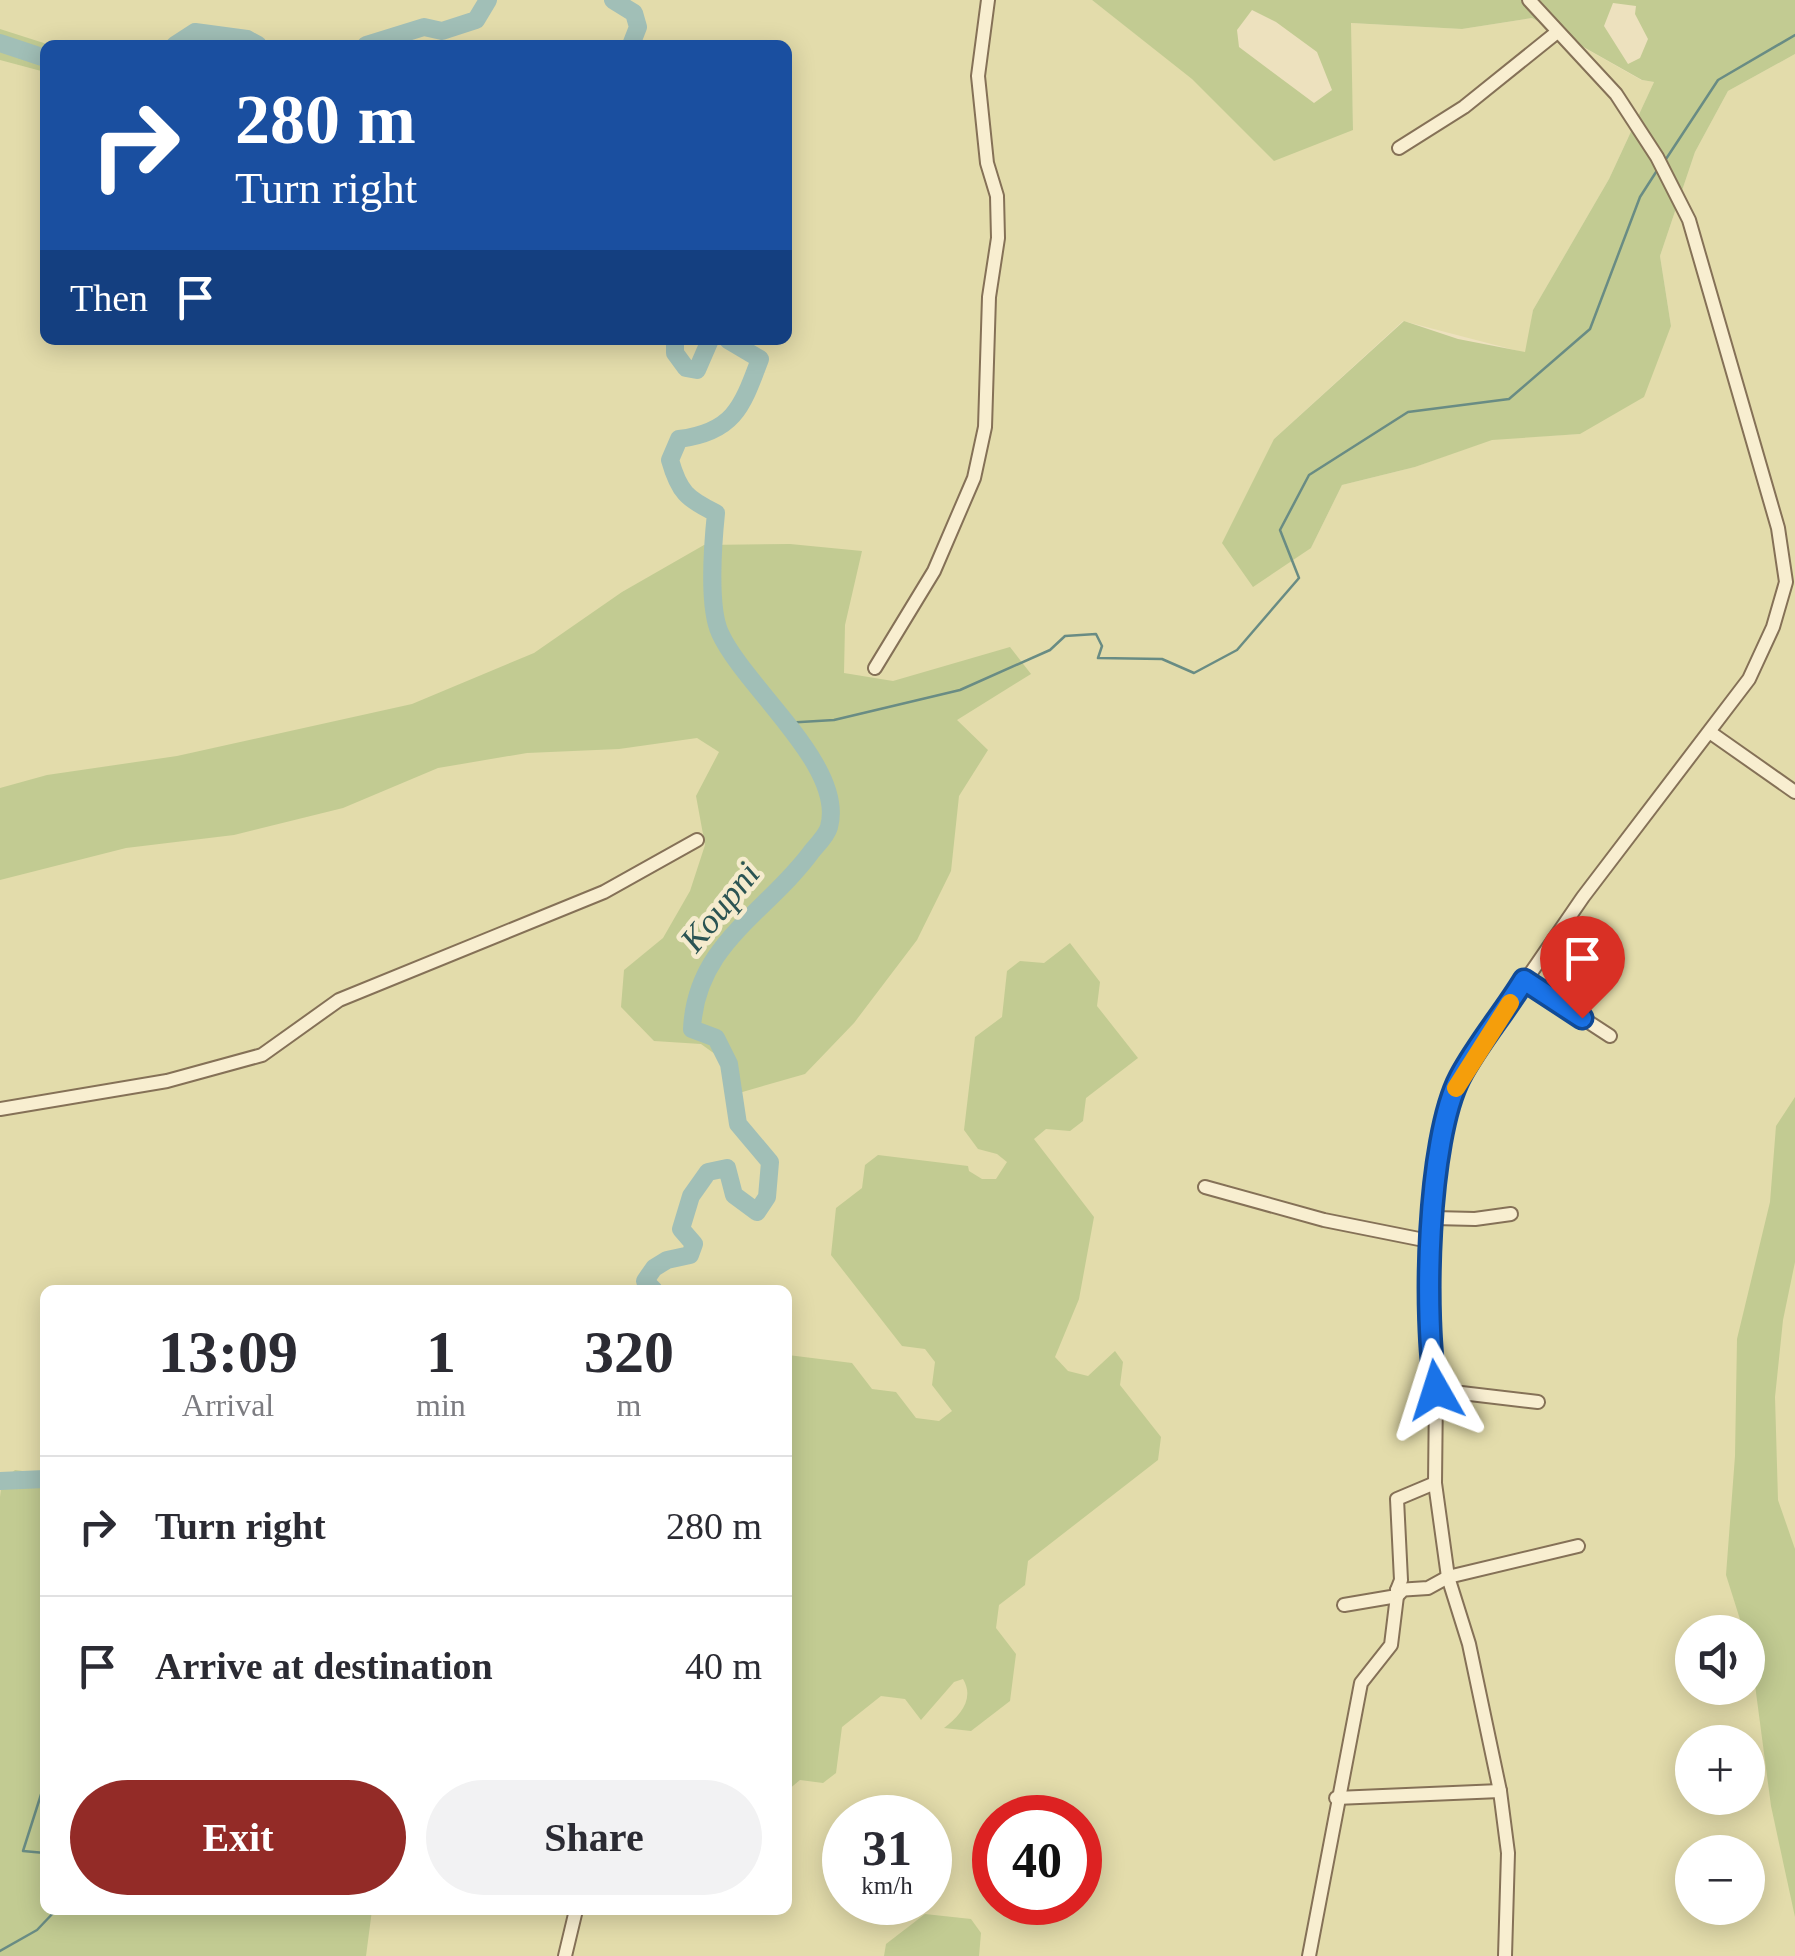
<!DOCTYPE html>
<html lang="en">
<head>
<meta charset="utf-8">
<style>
  :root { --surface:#fff; --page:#f2f2f3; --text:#2b2b33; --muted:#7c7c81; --line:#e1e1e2; --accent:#932b27 }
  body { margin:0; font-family:Georgia,serif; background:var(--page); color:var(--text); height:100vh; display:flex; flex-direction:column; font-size:38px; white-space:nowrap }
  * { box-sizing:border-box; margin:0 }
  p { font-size:32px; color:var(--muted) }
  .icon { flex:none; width:55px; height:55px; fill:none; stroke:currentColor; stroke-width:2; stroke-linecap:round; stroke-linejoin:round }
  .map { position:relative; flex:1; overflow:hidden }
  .sheet { position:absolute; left:40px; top:1285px; width:752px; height:630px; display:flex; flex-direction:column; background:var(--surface); border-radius:15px; box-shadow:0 5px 25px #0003 }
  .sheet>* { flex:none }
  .guide { position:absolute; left:40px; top:40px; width:752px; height:305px; border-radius:15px; box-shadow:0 5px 25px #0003; background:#1a4fa0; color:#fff; overflow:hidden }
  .buttons { position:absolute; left:1675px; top:1615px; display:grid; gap:20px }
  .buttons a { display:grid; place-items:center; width:90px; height:90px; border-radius:50%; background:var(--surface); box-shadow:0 5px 25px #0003; font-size:50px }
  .speed { position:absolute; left:822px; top:1795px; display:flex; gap:20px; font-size:50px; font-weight:700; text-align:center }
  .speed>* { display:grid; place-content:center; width:130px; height:130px; border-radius:50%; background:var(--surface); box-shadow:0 5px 25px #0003; line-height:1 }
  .speed small { font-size:25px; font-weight:400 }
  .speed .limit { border:15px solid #d22; background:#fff; color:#111 }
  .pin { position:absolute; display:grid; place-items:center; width:85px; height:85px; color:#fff; margin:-102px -42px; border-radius:50% 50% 50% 0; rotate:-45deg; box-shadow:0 0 10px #0007 }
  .pin .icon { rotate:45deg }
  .me { position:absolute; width:110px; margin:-55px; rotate:354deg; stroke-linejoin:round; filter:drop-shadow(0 0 8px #0008) }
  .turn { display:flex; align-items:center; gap:35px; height:210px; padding:0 30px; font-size:45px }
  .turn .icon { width:130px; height:130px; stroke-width:2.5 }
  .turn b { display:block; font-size:70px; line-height:85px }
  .then { display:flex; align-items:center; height:95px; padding:0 30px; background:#0003; gap:20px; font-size:38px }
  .eta { display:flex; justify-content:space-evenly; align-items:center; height:170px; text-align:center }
  .eta b { font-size:60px; font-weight:800; line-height:70px }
  .primary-button { display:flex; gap:20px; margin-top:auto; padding:20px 30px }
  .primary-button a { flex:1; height:115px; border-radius:60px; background:var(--accent); color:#fff; font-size:40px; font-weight:800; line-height:115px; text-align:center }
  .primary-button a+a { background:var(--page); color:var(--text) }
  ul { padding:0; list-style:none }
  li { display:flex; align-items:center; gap:30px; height:140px; padding:0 30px; border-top:2px solid var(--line) }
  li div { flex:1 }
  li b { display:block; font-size:38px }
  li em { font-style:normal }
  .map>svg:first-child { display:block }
  .farmland { fill:#e3dcab; fill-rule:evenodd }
  .green { fill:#c2cb92; fill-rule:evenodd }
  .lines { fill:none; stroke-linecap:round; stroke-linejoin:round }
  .stream { stroke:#698c84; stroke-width:2.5 }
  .river { stroke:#a1bfb7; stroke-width:18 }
  .minor-casing { stroke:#857157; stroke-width:16 }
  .minor { stroke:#f8eed0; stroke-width:12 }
  .route-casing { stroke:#114b97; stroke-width:25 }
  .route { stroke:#1a73e8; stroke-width:18 }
  .slow { stroke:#f59e0b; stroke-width:18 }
  .labels { text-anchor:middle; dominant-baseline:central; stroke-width:9; stroke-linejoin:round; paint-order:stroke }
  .water-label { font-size:35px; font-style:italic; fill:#2b5453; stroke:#f5ebcd }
</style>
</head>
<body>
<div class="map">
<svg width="1795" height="1956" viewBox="0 0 1795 1956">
  <rect width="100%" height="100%" fill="#ede1be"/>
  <!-- farmland -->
  <path class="farmland" d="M0,0H1092L1192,78L1353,130L1350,23L1462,29L1532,18L1641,80L1654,82L1609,179L1533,310L1526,353L1403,321L1274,439L1311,548L1342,485L1415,467L1492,439L1580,434L1671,326L1660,256L1695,152L1728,91L1795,54V1956H0ZM45,45H788V340H45ZM45,1290H788V1910H45ZM1692,1632H1748V1688H1692ZM1692,1742H1748V1798H1692ZM845,1818H930V1902H845ZM995,1818H1080V1902H995ZM1692,1852H1748V1908H1692Z"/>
  <!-- green -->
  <g class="green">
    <path d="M1092,0H1795V54L1728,91L1695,152L1660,256L1671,326L1644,397L1580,434L1492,440L1415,467L1342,485L1311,548L1253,587L1222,543L1274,439L1404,321L1458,339L1525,352L1533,310L1609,179L1654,82L1642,80L1532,18L1462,29L1351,23L1353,130L1274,161L1192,79ZM1613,3L1636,6L1635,14L1648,39L1640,58L1628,64L1604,26ZM1252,10L1276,22L1317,52L1332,90L1314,103L1239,47L1237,30Z"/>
    <polygon points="0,29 50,45 45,45 45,72 0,60"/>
    <polygon points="790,544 862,551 845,625 844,673 893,681 1010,647 1031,674 957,720 988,750 959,796 951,871 917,940 854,1023 805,1074 732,1095 733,1067 701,1044 654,1041 621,1007 624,970 663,938 690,891 705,845 696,796 719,752 697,738 619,749 527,753 438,768 343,808 234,835 126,848 0,880 0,788 47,775 177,756 412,704 534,653 622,592 704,545"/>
    <path d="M1070,943L1100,982L1097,1006L1138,1058L1086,1098L1083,1121L1070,1131L1046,1129L1034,1139L1094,1217L1079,1299L1055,1357L1068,1371L1088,1376L1115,1351L1123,1362L1120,1385L1161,1437L1158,1460L1028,1561L1025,1585L999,1605L996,1628L1016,1654L1010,1701L971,1731L944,1728C960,1716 975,1699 963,1679L954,1682L921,1720L905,1699L881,1696L842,1727L836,1773L823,1783L800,1780L788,1790V1355L852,1363L872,1389L896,1392L916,1418L939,1421L952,1411L932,1385L935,1362L925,1349L902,1346L831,1255L836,1208L862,1188L865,1165L878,1155L968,1166L969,1171L982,1179H996L1007,1162L997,1154L978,1149L964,1130L975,1037L1002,1017L1007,971L1020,961L1044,963Z"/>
    <polygon points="1795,1097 1795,1262 1783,1320 1775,1397 1778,1500 1795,1549 1795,1917 1771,1806 1748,1632 1744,1632 1726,1575 1735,1456 1737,1339 1770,1202 1776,1126"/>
    <polygon points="45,1468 45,1910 372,1910 366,1956 0,1956 0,1497 2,1481 15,1470 38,1473"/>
    <polygon points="925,1914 971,1919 981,1933 979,1956 884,1956 886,1944"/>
  </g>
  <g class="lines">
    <!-- stream -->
    <g class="stream">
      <polyline points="1666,159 1718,80 1795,35"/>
      <polyline points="784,723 834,720 960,690 1050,650 1065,636 1096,634 1102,646 1098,658 1162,659 1194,673 1237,650 1299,578 1280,530 1309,475 1408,412 1509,399 1590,329 1640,197 1658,169"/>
      <polyline points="45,1782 23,1851 45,1853"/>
      <polyline points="0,1951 37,1930 56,1910"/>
    </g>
    <!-- river -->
    <g class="river">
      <polyline points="613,0 634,13 638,27 631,45"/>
      <polyline points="0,43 45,58"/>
      <polyline points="175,45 195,32 247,39 258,45"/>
      <polyline points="366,45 424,27 442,31 476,20 488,0"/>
      <polyline points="675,340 675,353 686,368 697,370 710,340"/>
      <path d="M654,1290L645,1281L654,1268L667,1260L690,1255L694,1244L681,1229L691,1196L708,1172L727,1168L734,1195L757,1212L767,1197L770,1162L738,1124L729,1064L716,1038L692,1029C696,943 767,913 812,851C817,845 827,835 829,827C846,766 745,688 720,633C708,607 713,542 716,513C687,499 679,492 670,460L679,439C734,432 742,407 760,359L728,340"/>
      <polyline points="0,1481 45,1479"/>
    </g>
    <defs>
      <g id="minor">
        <polyline points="1399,148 1464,107 1556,33"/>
        <polyline points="875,668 934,571 974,478 985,427 989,297 998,238 997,196 987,163 978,76 988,0"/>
        <polyline points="1711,733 1795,792"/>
        <polyline points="1524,980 1610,1036"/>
        <polyline points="0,1109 167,1081 262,1055 339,1000 604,892 697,840"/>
        <polyline points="1205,1187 1324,1220 1424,1240 1433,1236"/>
        <polyline points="1434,1218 1475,1219 1511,1214"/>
        <polyline points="1436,1390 1538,1402"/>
        <polyline points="1397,1590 1401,1580 1397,1499 1435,1483"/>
        <polyline points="1344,1605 1397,1596 1403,1590 1397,1590 1428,1588 1448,1577 1578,1546"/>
        <polyline points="1336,1798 1500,1791"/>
        <polyline points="565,1956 576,1910"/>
        <polyline points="1309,1956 1361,1683 1391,1645 1397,1596"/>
        <polyline points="1505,1956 1508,1853 1500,1791 1469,1644 1448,1577 1435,1483 1436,1390 1430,1324 1435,1170 1458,1079 1583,897 1749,679 1773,627 1786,582 1778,528 1689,220 1657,157 1616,94 1529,0"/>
      </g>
    </defs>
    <!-- minor casing -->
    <use href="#minor" class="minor-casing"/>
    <!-- minor -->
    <use href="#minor" class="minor"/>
  </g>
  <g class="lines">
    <defs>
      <path id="route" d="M1436,1390C1423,1319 1427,1140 1460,1077C1478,1043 1504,1013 1524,980L1582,1018"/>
    </defs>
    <!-- route casing -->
    <use href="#route" class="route-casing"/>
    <!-- route -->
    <use href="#route" class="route"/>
    <!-- slow -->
    <polyline class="slow" points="1456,1088 1510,1003"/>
  </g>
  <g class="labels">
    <!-- water labels -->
    <g class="water-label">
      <text transform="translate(720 907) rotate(-51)">Koupni</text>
    </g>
  </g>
</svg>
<div class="buttons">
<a><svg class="icon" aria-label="sound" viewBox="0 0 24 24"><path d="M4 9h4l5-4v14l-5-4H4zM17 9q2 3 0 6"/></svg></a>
<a>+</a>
<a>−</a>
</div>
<div class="speed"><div>31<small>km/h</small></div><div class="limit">40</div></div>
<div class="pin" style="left:1582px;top:1018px;background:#d93025"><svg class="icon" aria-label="arrive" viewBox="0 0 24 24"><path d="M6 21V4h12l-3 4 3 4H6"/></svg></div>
<svg class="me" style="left:1436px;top:1390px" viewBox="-20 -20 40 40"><path d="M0-17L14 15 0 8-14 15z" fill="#1a73e8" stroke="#fff" stroke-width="4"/></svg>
<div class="guide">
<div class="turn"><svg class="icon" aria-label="right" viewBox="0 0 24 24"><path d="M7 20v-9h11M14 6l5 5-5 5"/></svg><div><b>280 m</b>Turn right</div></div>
<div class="then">Then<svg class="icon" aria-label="arrive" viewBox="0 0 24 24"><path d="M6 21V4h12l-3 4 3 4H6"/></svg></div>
</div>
<section class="sheet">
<div class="eta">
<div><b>13:09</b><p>Arrival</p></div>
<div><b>1</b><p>min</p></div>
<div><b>320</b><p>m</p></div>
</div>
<ul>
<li><svg class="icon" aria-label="right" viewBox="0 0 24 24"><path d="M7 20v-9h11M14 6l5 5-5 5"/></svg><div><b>Turn right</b></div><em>280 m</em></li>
<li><svg class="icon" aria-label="arrive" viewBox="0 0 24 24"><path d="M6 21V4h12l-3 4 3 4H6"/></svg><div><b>Arrive at destination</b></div><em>40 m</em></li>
</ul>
<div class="primary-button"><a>Exit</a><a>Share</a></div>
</section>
</div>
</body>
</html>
